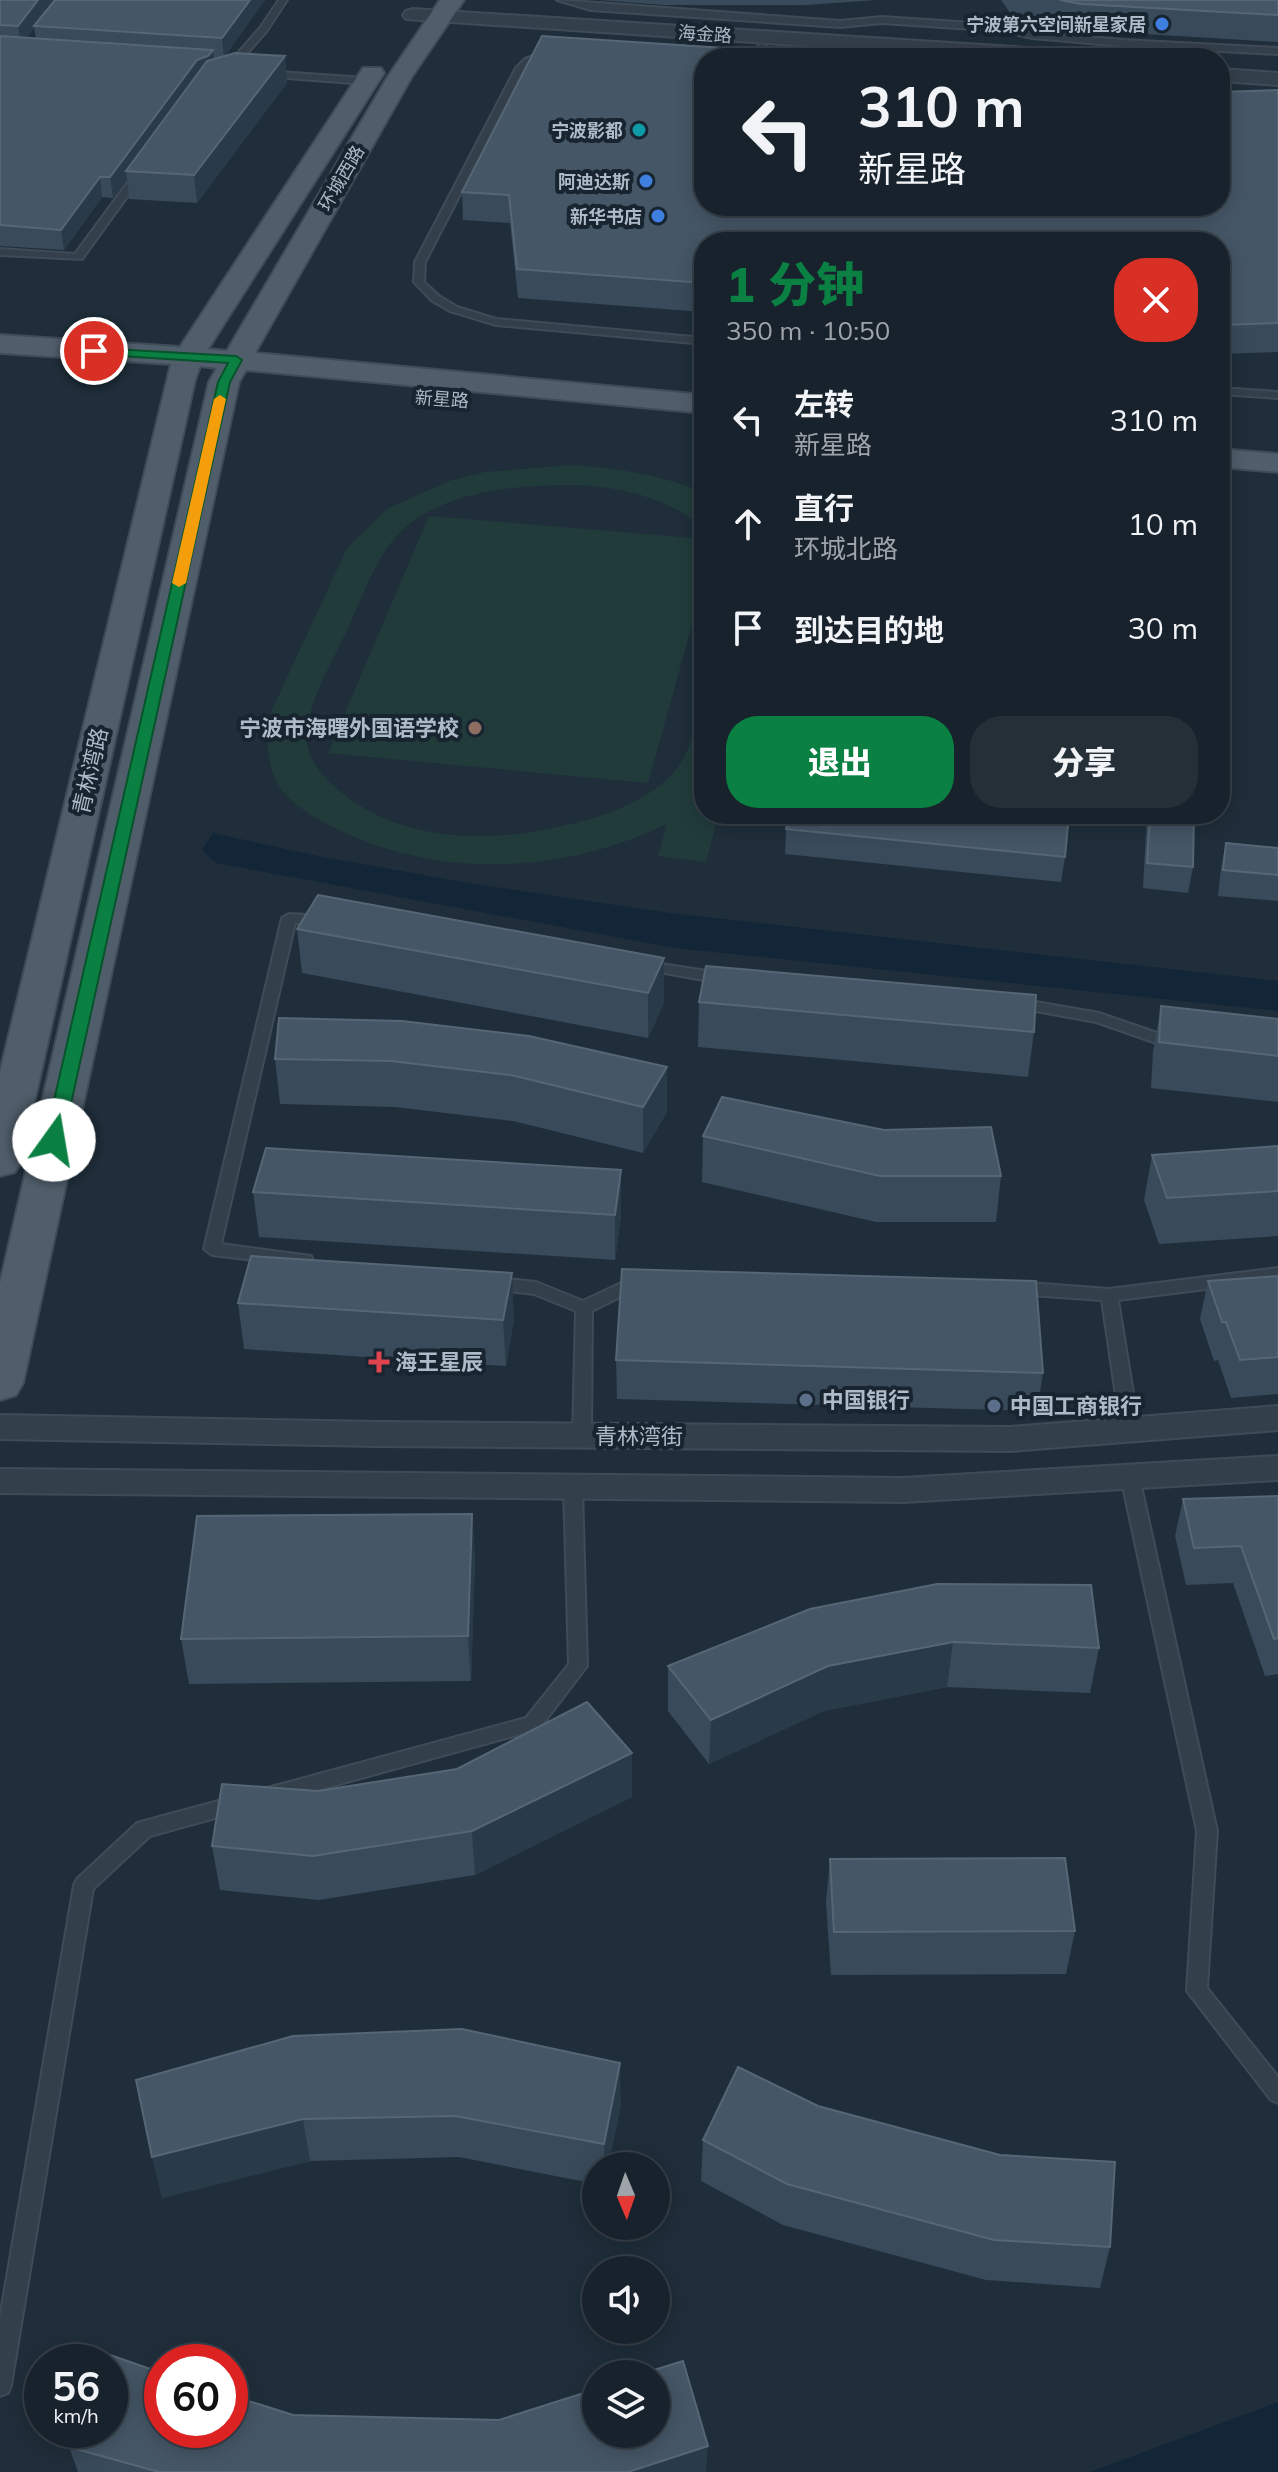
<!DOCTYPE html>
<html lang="zh">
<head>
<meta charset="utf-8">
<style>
  :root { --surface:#17222c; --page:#242f38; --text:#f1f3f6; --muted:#9ea4a9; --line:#363f48; --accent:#0b8043 }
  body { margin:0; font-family:Mulish,"Noto Sans SC",sans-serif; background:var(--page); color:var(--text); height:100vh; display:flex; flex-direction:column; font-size:30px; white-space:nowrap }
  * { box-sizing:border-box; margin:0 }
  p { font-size:26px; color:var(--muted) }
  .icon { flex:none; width:44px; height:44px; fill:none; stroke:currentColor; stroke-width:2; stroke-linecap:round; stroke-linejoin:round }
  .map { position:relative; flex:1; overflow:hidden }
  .drawer { position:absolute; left:694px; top:232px; width:536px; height:592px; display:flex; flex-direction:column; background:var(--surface); border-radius:32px; box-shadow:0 4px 20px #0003,0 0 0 2px var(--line) }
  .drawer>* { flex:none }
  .hud { position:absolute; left:694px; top:48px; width:536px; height:168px; border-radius:32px; box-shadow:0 4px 20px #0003,0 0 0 2px var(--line); background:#17222c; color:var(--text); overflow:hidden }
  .needle { width:52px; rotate:178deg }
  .fabs { position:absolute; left:582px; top:2152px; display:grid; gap:16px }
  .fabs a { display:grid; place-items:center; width:88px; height:88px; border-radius:50%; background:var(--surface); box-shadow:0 4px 20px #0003,0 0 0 2px var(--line); font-size:40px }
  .speed { position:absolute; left:24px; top:2344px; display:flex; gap:16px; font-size:40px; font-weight:700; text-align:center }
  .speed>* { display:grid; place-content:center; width:104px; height:104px; border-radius:50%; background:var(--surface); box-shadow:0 4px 20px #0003,0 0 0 2px var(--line); line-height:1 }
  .speed small { font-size:20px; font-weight:400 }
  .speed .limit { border:12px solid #d22; background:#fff; color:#111 }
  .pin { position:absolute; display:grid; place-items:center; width:68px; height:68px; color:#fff; margin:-34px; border:4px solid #fff; border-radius:50%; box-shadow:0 2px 8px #0007 }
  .me { position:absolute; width:88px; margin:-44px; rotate:13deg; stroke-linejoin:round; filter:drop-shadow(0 0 6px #0008) }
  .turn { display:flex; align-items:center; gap:28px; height:168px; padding:0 32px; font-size:36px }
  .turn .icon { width:104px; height:104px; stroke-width:2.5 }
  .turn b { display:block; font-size:56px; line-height:68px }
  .round { display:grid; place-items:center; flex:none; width:84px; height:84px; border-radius:32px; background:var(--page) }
  .overview { display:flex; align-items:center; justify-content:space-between; height:136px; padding:0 32px }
  h1 { font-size:48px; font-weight:800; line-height:60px; color:var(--accent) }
  .action { display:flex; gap:16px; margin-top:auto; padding:16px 32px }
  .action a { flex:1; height:92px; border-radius:32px; background:var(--accent); color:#fff; font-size:32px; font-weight:800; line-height:92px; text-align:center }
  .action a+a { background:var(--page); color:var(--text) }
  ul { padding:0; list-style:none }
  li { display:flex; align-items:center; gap:24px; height:104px; padding:0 32px }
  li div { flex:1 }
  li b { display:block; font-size:30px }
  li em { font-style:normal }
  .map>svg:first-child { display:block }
  .green { fill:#213b3b }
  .water { fill:#122638 }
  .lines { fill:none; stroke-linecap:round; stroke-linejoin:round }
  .service-casing { stroke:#3f4b57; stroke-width:4 }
  .minor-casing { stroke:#3f4b57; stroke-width:4 }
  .tertiary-casing { stroke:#3f4b57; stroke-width:4 }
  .primary-casing { stroke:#3f4b57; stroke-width:4 }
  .service { fill:#333f4a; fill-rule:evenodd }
  .minor { fill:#333f4a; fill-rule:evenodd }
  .tertiary { fill:#333f4a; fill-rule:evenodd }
  .primary { fill:#505e6b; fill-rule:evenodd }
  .wall { fill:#394a5a; fill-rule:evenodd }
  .shaded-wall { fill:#293a48 }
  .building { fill:#455666; stroke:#566675; stroke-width:2 }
  .route { fill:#0b8043; stroke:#07532c; stroke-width:2 }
  .slow { fill:#f59e0b }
  .shop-dot { fill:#3f7fe0; stroke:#18242f; stroke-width:3 }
  .culture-dot { fill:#0f9aa8; stroke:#18242f; stroke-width:3 }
  .education-dot { fill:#8d6e63; stroke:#18242f; stroke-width:3 }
  .health-dot { fill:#e0444e; stroke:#18242f; stroke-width:3 }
  .service-dot { fill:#5c6f8a; stroke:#18242f; stroke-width:3 }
  .labels { text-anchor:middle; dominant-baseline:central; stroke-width:8; stroke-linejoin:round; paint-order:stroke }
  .far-poi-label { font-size:18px; font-weight:bold; fill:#adbac7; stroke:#18242f; text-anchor:end }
  .far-street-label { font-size:18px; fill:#adbac7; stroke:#18242f }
  .poi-label { font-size:22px; font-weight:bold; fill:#adbac7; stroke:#18242f; text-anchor:start }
  .street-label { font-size:22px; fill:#adbac7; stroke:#18242f }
</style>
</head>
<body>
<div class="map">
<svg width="1278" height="2472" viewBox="0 0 1278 2472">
  <rect width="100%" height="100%" fill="#1f2e3a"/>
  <!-- green -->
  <g class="green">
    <path d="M572,465C618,469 662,474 704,493V528C667,496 611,484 563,485C514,486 459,491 417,518C381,542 367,586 350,624C334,660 306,701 307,742C308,758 323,777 335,787C394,841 483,844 558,827C606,817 672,796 690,744C696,725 699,704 704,685V814H719L706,862L658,856L667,824C563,874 437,880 333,827C276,798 261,775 271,712L347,548L387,509L449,481L485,472Z"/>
    <polygon points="429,516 704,539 704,582 648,783 328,753"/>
  </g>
  <!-- water -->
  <g class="water">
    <polygon points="213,833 322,857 481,885 670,913 1278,981 1278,1011 675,948 216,863 202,850"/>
    <polygon points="1278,2402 1278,2472 1090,2472"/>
  </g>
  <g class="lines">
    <defs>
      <g id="service">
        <polygon points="279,0 287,0 266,32 236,66 230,66 230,62 260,28"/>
        <polygon points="557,0 840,21 882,17 1003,25 1032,32 1123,40 1278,48 1278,54 1123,46 1032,38 1003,31 882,23 840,27 591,10"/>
        <polygon points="762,43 766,46 762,58 754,58 758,46"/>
        <polygon points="544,52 551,54 531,63 525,69 425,262 424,282 439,296 457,307 496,319 704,338 704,344 496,325 450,311 431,300 414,282 415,262 516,68 525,59"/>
        <polygon points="264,71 366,78 371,81 366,84 261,76 259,74"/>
        <polygon points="137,170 145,172 82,259 0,255 0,249 75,254"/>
        <polygon points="1220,388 1278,392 1278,398 1220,394"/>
        <polygon points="289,914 325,916 332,920 325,924 295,923 221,1244 311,1256 313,1260 311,1264 305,1266 212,1255 204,1249 282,918"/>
        <polygon points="642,961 726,974 733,979 726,984 637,968 635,965 637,962"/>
        <polygon points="1013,998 1099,1013 1166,1036 1182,1036 1184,1039 1182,1042 1165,1046 1096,1022 1008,1006 1006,1003"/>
        <polygon points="1278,1268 1278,1280 1118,1300 1139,1430 1136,1435 1124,1435 1121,1430 1102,1300 1015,1294 1007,1288 1015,1282 1109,1289"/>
        <polygon points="640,1274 648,1280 646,1284 592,1311 591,1435 588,1440 576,1440 573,1435 576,1311 534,1294 490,1289 482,1283 490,1277 536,1282 583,1301"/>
        <polygon points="1130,1470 1136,1472 1139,1477 1217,1831 1207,1988 1278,2077 1278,2103 1271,2100 1187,1991 1197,1831 1121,1477 1124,1472"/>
        <polygon points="573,1481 579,1483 582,1488 587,1666 539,1729 271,1803 264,1801 261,1795 264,1789 271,1787 526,1718 569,1664 564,1488 567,1483"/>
        <polygon points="237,1796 244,1798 247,1804 244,1810 150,1836 93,1889 11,2385 8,2393 0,2396 0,2318 74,1885 77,1879 137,1823"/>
      </g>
      <g id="minor">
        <polygon points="1278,1406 1278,1430 1010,1451 378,1446 0,1439 0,1415 378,1422 1010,1427"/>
        <polygon points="1278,1456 1278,1480 903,1502 0,1493 0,1469 903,1478"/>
      </g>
      <g id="tertiary">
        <polygon points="413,9 1092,52 1103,58 992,58 406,19 403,15 406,11"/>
        <polygon points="1220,69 1278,73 1278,85 1220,81"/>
      </g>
      <g id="primary">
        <polygon points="440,0 464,0 411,78 255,353 704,395 704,413 246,370 239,382 23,1383 16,1395 0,1400 0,1283 209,382 217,368 200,366 195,380 21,1162 15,1172 0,1176 0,1072 171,364 0,353 0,335 180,347 363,68 381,68 384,73 208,349 227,351 387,78"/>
        <polygon points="1220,449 1278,454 1278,472 1220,467"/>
      </g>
    </defs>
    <!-- service casing -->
    <use href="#service" class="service-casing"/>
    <!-- minor casing -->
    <use href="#minor" class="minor-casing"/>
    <!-- tertiary casing -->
    <use href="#tertiary" class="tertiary-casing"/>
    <!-- primary casing -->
    <use href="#primary" class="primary-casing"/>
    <!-- service -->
    <use href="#service" class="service"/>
    <!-- minor -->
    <use href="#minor" class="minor"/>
    <!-- tertiary -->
    <use href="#tertiary" class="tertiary"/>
    <!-- primary -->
    <use href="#primary" class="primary"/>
  </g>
  <!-- wall -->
  <g class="wall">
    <path d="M0,0H265L225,56H285L287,83L197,203L129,199L127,179L113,198L102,197L64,250L0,246ZM34,28L36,38H26Z"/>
    <polygon points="598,0 877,0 806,5 664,5"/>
    <polygon points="1001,0 1278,0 1278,42 1078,30 1013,17"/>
    <polygon points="542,36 754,50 754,58 704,58 704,206 1220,206 1220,92 1278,90 1278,352 1220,354 1220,242 704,242 704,312 518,298 510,223 463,220 462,192"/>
    <polygon points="1147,814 1194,814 1193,867 1188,893 1143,888"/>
    <polygon points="786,829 1065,857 1061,882 785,854"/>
    <polygon points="1226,843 1278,848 1278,901 1218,896 1221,868"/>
    <polygon points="297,929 664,958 664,1003 648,1038 302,973"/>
    <polygon points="699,1002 1034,1032 1028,1077 698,1047"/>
    <polygon points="1161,1006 1278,1019 1278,1102 1151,1088 1153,1052"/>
    <polygon points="275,1059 667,1067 667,1112 643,1153 513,1121 395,1107 280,1104"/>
    <polygon points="703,1136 1001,1176 996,1222 876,1222 702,1182"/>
    <polygon points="1278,1146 1278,1236 1159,1244 1144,1200 1152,1155"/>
    <polygon points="621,1170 621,1216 615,1260 259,1237 253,1192"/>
    <polygon points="1278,1276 1278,1394 1231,1398 1218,1360 1214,1361 1200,1319 1208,1281"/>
    <polygon points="238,1303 514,1318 506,1366 244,1349"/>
    <polygon points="616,1360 1043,1373 1037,1411 617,1399"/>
    <polygon points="1278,1496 1278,1674 1265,1676 1233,1583 1186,1585 1175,1536 1183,1499"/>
    <polygon points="472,1514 475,1559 471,1681 189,1684 181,1639"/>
    <polygon points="810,1609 1099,1648 1090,1693 947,1687 824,1711 709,1764 668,1711 668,1666"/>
    <polygon points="632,1753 632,1797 475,1875 319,1900 220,1890 212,1846 318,1791"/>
    <polygon points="830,1859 1075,1931 1066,1974 831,1975 826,1902"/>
    <polygon points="136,2080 621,2105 608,2166 596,2166 596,2184 459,2157 310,2161 162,2198"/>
    <polygon points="703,2140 1110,2247 1100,2288 986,2280 783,2225 701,2181"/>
    <polygon points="69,2447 706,2472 78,2472"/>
  </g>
  <!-- shaded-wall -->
  <g class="shaded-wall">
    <polygon points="38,0 56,0 21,45 18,26"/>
    <polygon points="250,0 265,0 224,58 222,38"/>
    <polygon points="213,50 215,69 126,171 127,179 113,198 110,177 197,60"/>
    <polygon points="285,56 287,83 197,203 194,175"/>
    <polygon points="100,177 102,197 64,250 61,230"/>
    <polygon points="664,958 664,1003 648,1038 648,993"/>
    <polygon points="667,1067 667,1112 643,1153 643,1107"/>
    <polygon points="621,1170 621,1216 615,1260 615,1215"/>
    <polygon points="512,1273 514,1318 506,1366 503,1320"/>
    <polygon points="472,1514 475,1559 471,1681 468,1636"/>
    <polygon points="953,1642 947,1687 824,1711 709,1764 711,1720 828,1666"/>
    <polygon points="632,1753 632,1797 475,1875 472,1831"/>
    <polygon points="620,2063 621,2105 608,2166 604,2166 604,2144"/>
    <polygon points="303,2119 310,2161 162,2198 152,2157"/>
    <polygon points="708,2446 706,2472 628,2472"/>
  </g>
  <!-- building -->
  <g class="building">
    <polygon points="0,0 38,0 18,26 0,25"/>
    <polygon points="55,0 250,0 222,38 34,26"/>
    <polygon points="1060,0 1278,0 1278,15 1081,4"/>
    <polygon points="0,36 213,50 208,56 197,60 110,177 100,177 61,230 0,225"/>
    <polygon points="542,36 754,50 752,58 704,58 704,206 1220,206 1220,92 1278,90 1278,323 1220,325 1220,242 704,242 704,283 517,269 509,195 462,192"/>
    <polygon points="235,53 285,56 194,175 126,171 207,61"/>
    <polygon points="790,814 1069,814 1065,857 786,829"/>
    <polygon points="1150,814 1194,814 1193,867 1147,863"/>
    <polygon points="1226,843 1278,848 1278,875 1223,870"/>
    <polygon points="318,895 664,958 648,993 297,929"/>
    <polygon points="706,966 1036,995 1034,1032 699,1002"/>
    <polygon points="1161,1006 1278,1019 1278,1056 1159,1042"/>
    <polygon points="279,1018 402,1021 529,1036 667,1067 643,1107 511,1075 391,1061 275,1059"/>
    <polygon points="722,1097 884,1130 991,1127 1001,1176 880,1176 703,1136"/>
    <polygon points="1278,1146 1278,1191 1167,1198 1152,1155"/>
    <polygon points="266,1148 621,1170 615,1215 253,1192"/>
    <polygon points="251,1256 512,1273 503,1320 238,1303"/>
    <polygon points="622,1269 1036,1281 1043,1373 616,1360"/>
    <polygon points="1278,1276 1278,1357 1240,1360 1226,1322 1222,1322 1208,1281"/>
    <polygon points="1278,1496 1278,1638 1274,1639 1241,1546 1194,1548 1183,1499"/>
    <polygon points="472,1514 468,1636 181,1639 197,1516"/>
    <polygon points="937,1584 1091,1585 1099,1648 953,1642 828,1666 711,1720 668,1666 810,1609"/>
    <polygon points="587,1702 632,1753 472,1831 313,1856 212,1846 222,1784 318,1791 457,1769"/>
    <polygon points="1065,1858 1075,1931 834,1932 830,1859"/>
    <polygon points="462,2029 620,2063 604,2144 455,2116 303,2119 152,2157 136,2080 293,2036"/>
    <polygon points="738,2067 818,2106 1000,2155 1115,2162 1110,2247 994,2240 787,2184 703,2140"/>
    <polygon points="110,2355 162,2373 162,2430 230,2430 230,2395 293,2415 499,2420 596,2389 596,2434 656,2434 656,2374 641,2374 683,2361 708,2446 628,2472 159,2472 69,2447 77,2430 110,2430 110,2362 107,2362"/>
  </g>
  <!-- route -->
  <polygon class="route" points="94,348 236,356 242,360 230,382 63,1140 54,1146 45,1140 218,382 228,363 90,354 88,351"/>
  <!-- slow -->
  <polygon class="slow" points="220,395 226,399 186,583 179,587 172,583 214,399"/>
  <!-- markers -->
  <g class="shop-dot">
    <circle cx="1162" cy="24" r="8"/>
    <circle cx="646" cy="181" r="8"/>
    <circle cx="658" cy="216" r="8"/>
  </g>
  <circle class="culture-dot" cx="639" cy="130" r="8"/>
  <circle class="education-dot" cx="475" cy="728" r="8"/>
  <path class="health-dot" d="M375 1350h8v8h8v8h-8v8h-8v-8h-8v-8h8z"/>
  <g class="service-dot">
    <circle cx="806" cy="1400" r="8"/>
    <circle cx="994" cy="1406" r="8"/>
  </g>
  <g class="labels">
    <!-- far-poi labels -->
    <g class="far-poi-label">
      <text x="1146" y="24">宁波第六空间新星家居</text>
      <text x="623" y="130">宁波影都</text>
      <text x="630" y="181">阿迪达斯</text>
      <text x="642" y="216">新华书店</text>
    </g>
    <!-- far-street labels -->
    <g class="far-street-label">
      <text transform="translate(705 34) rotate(4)">海金路</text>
      <text transform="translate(341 178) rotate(-60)">环城西路</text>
      <text transform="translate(442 399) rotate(4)">新星路</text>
    </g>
    <!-- poi labels -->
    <g class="poi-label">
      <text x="459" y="728" text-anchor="end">宁波市海曙外国语学校</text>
      <text x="395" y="1362">海王星辰</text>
      <text x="822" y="1400">中国银行</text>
      <text x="1010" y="1406">中国工商银行</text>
    </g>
    <!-- street labels -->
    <g class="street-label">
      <text transform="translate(90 771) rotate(-77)">青林湾路</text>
      <text x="639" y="1436">青林湾街</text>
    </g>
  </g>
</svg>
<div class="fabs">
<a><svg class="needle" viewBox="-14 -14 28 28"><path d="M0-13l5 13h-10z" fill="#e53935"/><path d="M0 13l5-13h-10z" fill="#9ea4a9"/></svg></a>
<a><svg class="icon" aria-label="sound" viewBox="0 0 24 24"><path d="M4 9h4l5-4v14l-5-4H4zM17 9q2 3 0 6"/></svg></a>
<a><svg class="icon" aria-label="layers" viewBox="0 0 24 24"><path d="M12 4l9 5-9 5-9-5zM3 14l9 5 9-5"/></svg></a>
</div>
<div class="speed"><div>56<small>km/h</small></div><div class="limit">60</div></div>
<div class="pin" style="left:94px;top:351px;background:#d93025"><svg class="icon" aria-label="arrive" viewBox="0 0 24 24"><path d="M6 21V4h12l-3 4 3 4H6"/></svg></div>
<svg class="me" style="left:54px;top:1140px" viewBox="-20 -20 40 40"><circle r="19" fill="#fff"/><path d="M0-13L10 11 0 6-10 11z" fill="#0b8043"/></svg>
<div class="hud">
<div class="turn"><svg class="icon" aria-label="left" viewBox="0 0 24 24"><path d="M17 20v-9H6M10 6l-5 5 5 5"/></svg><div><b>310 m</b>新星路</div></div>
</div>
<section class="drawer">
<div class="overview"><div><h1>1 分钟</h1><p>350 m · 10:50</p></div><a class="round" style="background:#d93025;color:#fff"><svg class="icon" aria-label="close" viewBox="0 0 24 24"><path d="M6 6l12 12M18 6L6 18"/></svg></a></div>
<ul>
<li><svg class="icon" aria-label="left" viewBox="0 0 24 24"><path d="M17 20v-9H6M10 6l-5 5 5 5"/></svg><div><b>左转</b><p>新星路</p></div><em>310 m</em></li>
<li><svg class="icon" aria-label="ahead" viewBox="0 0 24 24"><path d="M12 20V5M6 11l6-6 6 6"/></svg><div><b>直行</b><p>环城北路</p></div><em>10 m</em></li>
<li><svg class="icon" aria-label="arrive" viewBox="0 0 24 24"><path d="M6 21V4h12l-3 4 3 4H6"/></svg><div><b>到达目的地</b></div><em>30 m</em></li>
</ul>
<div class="action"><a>退出</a><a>分享</a></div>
</section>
</div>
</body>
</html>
